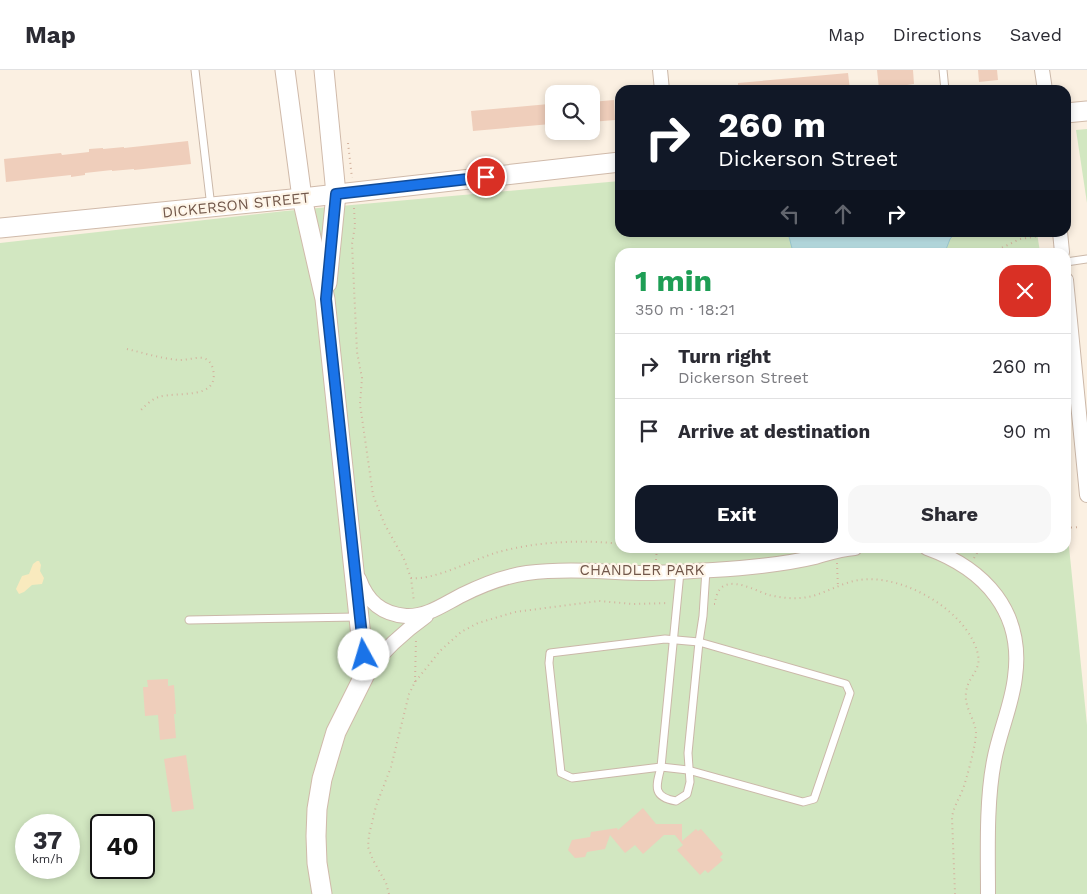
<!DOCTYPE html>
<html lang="en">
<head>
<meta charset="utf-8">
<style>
  :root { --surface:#fff; --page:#f7f7f7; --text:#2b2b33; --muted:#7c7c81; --line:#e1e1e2; --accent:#111827 }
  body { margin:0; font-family:"Work Sans",sans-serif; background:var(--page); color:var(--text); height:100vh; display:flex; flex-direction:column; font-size:19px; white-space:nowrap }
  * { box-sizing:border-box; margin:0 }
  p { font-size:16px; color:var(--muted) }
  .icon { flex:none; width:28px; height:28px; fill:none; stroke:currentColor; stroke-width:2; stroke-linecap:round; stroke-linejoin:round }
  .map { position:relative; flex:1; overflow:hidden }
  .details { position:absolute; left:615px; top:178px; width:456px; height:305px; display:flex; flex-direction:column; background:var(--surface); border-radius:15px; box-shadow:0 2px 8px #0003 }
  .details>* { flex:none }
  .banner { position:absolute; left:615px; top:15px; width:456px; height:152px; border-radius:15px; box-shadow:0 2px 8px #0003; background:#111827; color:#fff; overflow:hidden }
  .controls { position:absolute; left:545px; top:15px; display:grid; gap:10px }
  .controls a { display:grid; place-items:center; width:55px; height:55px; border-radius:10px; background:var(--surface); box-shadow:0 2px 8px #0003; font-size:25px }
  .speed { position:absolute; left:15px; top:744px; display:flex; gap:10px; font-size:25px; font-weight:700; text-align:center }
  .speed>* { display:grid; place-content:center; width:65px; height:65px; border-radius:50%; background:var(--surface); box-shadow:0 2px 8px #0003; line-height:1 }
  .speed small { font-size:12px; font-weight:400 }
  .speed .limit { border:2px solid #111; border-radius:8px; background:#fff; color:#111 }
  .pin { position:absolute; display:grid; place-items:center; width:42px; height:42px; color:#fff; margin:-21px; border:2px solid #fff; border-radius:50%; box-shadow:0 1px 5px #0007 }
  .me { position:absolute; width:55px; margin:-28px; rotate:354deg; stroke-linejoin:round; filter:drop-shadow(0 0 4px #0008) }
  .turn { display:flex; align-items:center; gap:18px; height:105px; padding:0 20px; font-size:22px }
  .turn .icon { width:65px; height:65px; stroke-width:2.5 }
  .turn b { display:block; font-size:35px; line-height:42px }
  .lanes { display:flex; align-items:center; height:48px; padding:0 20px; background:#0003; justify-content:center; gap:25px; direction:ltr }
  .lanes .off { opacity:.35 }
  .round { display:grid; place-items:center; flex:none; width:52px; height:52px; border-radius:15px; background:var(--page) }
  .overview { display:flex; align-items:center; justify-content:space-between; height:85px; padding:0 20px }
  h1 { font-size:30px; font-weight:700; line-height:38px; color:#1e9e55 }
  .action { display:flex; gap:10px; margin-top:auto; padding:10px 20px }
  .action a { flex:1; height:58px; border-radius:15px; background:var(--accent); color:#fff; font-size:20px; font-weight:700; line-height:58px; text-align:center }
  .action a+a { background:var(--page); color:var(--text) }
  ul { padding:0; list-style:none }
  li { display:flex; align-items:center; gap:15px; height:65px; padding:0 20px; border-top:1px solid var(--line) }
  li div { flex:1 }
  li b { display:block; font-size:19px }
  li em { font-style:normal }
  header { display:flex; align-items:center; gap:30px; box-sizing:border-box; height:70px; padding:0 25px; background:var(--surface); border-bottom:1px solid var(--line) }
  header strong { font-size:24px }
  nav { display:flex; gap:28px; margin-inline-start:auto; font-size:18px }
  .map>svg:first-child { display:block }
  .green { fill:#d2e7c1; fill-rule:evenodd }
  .sand { fill:#f9eabe }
  .water { fill:#b8dee3; stroke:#9ecdd4 }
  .building { fill:#efcebb }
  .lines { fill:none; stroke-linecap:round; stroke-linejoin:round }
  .lane-casing { stroke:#cbb8a9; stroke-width:9 }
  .street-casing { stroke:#cbb8a9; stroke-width:16 }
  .secondary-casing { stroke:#d0baaa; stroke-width:21 }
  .path { stroke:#d3b29e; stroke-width:2; stroke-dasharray:1 4; stroke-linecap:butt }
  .lane { stroke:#fff; stroke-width:7 }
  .street { stroke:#fff; stroke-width:14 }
  .secondary { stroke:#fff; stroke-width:19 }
  .route-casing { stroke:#114b97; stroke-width:12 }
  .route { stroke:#1a73e8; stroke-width:9 }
  .labels { text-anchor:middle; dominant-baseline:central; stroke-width:4.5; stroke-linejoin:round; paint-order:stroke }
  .street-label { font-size:15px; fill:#71574a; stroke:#fef5e8 }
</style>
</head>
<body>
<header>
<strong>Map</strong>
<nav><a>Map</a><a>Directions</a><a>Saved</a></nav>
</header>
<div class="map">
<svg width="1087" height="824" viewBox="0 0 1087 824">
  <rect width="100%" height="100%" fill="#fbf0e2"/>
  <!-- green -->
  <g class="green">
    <polygon points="1087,59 1087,133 1076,60"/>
    <path d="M620,111V162L1037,163L1040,182H620V478H1066V447L1087,655V824H0V173L285,141ZM26,755H69V798H26ZM101,755H144V798H101Z"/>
  </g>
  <!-- sand -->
  <polygon class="sand" points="37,491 39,491 41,495 40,501 44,508 42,514 32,515 24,522 19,524 16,519 22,506 29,504 33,494"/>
  <!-- water -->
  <polygon class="water" points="788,163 788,162 955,163 950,169 945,182 793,182"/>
  <!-- building -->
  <g class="building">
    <polygon points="877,0 913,0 914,14 879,19"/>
    <polygon points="978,0 997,0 998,10 979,12"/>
    <polygon points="848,3 850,20 738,20 738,13"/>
    <polygon points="614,30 615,50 591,52 591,32"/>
    <polygon points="549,34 551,54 473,61 471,41"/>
    <polygon points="188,71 191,94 134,100 134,99 112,101 112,100 85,103 85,105 71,107 71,105 6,112 4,89 61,83 62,85 89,82 89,79 103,78 103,79 124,77 124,78"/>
    <polygon points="168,609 168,616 174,615 176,644 174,644 176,668 160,670 158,645 145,646 143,617 148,617 147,610"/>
    <polygon points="186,685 194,739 172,742 164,689"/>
    <polygon points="643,738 656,754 682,754 682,771 696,759 698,761 701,759 723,784 720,787 723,790 708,803 705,800 700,805 677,780 683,775 675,765 664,765 643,784 635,775 625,783 610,765 605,779 587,782 585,787 575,788 568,780 572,770 590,767 591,762 617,758 618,760"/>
  </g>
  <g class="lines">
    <defs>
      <g id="lane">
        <polyline points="195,0 211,137"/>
        <polyline points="943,0 945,20"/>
        <polyline points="1066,192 1087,189"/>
        <path d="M680,502L661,697C656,716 652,727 676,731L687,724L690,712L688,683L699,572L703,546L706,500"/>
        <polyline points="189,550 357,547"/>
        <polygon points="665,569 699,572 846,614 850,623 814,729 803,732 688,700 661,697 572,708 561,703 549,593 550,583"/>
      </g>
      <g id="street">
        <polyline points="660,0 662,20"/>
        <polyline points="1042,0 1045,20"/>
        <polyline points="1060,162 1062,182"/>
        <polyline points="1066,210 1087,425"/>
        <path d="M927,478C985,499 1024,542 1015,607C1012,635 999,663 994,691C986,732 988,783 988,824"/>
        <path d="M359,509C367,531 381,544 406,546C427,547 444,534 462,525C482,515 505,506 527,503C566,498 606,502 645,503C667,503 690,501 713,500C746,498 782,495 815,487C829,483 840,479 855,478"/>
        <path d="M365,604C383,581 402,563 426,546"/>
      </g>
      <g id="secondary">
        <polyline points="285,0 302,128 325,229 365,604 336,662 322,709 317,739 316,766 317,793 322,824"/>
        <polyline points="324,0 336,124 327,213"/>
        <polyline points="1066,43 1087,41"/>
        <polyline points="0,158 302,128 620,92"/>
      </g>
    </defs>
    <!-- lane casing -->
    <use href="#lane" class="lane-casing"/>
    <!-- street casing -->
    <use href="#street" class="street-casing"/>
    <!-- secondary casing -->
    <use href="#secondary" class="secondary-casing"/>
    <!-- path -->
    <g class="path">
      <polyline points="348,73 352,108"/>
      <polyline points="354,138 355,156 352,174 357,282 362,308 360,334 373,425 384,453 404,489 411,508 414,532"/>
      <polyline points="993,182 1020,169 1039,166"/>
      <path d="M127,279C144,283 162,289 180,290C188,290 196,287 203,288C209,289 212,295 213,299C220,331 177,321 159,327C152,329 146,335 141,340"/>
      <polyline points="1066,458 1079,457"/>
      <polyline points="655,478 680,478"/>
      <polyline points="974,488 980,478"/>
      <polyline points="656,490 657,478"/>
      <polyline points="837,493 838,518"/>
      <path d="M411,508C432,511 473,490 495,483C532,472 582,469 620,474"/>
      <path d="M714,534H715C718,499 751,519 769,525C778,527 790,529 800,528C818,527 833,517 850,512C892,499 957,534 974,573C987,601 968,602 966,623C964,637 975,649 976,663C976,675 967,707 963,719C959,729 954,736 952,747L955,824"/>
      <polyline points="415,612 416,569"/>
      <polyline points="389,824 386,813 373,790 368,777 369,765 376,736 391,697 409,624 415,612 440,581 461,562 478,553 515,542 599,531 633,534 669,533"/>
    </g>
    <!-- lane -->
    <use href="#lane" class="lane"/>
    <!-- street -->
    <use href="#street" class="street"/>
    <!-- secondary -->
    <use href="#secondary" class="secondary"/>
  </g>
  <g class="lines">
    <defs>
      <polyline id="route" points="364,585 326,229 336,124 486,107"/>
    </defs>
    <!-- route casing -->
    <use href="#route" class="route-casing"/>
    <!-- route -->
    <use href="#route" class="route"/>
  </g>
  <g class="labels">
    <!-- street labels -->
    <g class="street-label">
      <text transform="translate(236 135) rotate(-6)">DICKERSON STREET</text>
      <text x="642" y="500">CHANDLER PARK</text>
    </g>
  </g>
</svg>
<div class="controls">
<a><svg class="icon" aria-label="search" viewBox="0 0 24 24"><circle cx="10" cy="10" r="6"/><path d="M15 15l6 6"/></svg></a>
</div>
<div class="speed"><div>37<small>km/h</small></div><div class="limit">40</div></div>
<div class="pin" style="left:486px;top:107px;background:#d93025"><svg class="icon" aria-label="arrive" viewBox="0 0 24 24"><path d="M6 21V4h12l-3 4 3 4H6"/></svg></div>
<svg class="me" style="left:364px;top:585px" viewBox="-20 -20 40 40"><circle r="19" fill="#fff"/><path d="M0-13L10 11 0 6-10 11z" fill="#1a73e8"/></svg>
<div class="banner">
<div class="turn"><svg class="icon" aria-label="right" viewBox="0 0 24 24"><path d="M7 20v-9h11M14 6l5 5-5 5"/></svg><div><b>260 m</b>Dickerson Street</div></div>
<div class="lanes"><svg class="icon off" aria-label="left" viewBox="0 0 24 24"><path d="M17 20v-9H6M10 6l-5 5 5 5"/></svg><svg class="icon off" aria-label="ahead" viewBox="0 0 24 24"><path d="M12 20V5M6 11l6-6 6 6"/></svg><svg class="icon" aria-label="right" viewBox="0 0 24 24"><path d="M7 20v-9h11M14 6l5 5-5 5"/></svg></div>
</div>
<section class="details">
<div class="overview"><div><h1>1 min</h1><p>350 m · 18:21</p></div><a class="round" style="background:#d93025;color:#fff"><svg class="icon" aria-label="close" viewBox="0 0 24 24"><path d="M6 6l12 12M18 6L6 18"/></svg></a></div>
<ul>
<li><svg class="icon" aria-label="right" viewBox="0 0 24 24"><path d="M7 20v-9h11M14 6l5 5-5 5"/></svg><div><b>Turn right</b><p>Dickerson Street</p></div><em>260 m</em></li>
<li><svg class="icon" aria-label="arrive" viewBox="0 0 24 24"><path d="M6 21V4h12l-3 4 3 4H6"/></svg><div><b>Arrive at destination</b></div><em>90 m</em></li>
</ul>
<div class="action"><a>Exit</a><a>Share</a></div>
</section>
</div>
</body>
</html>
